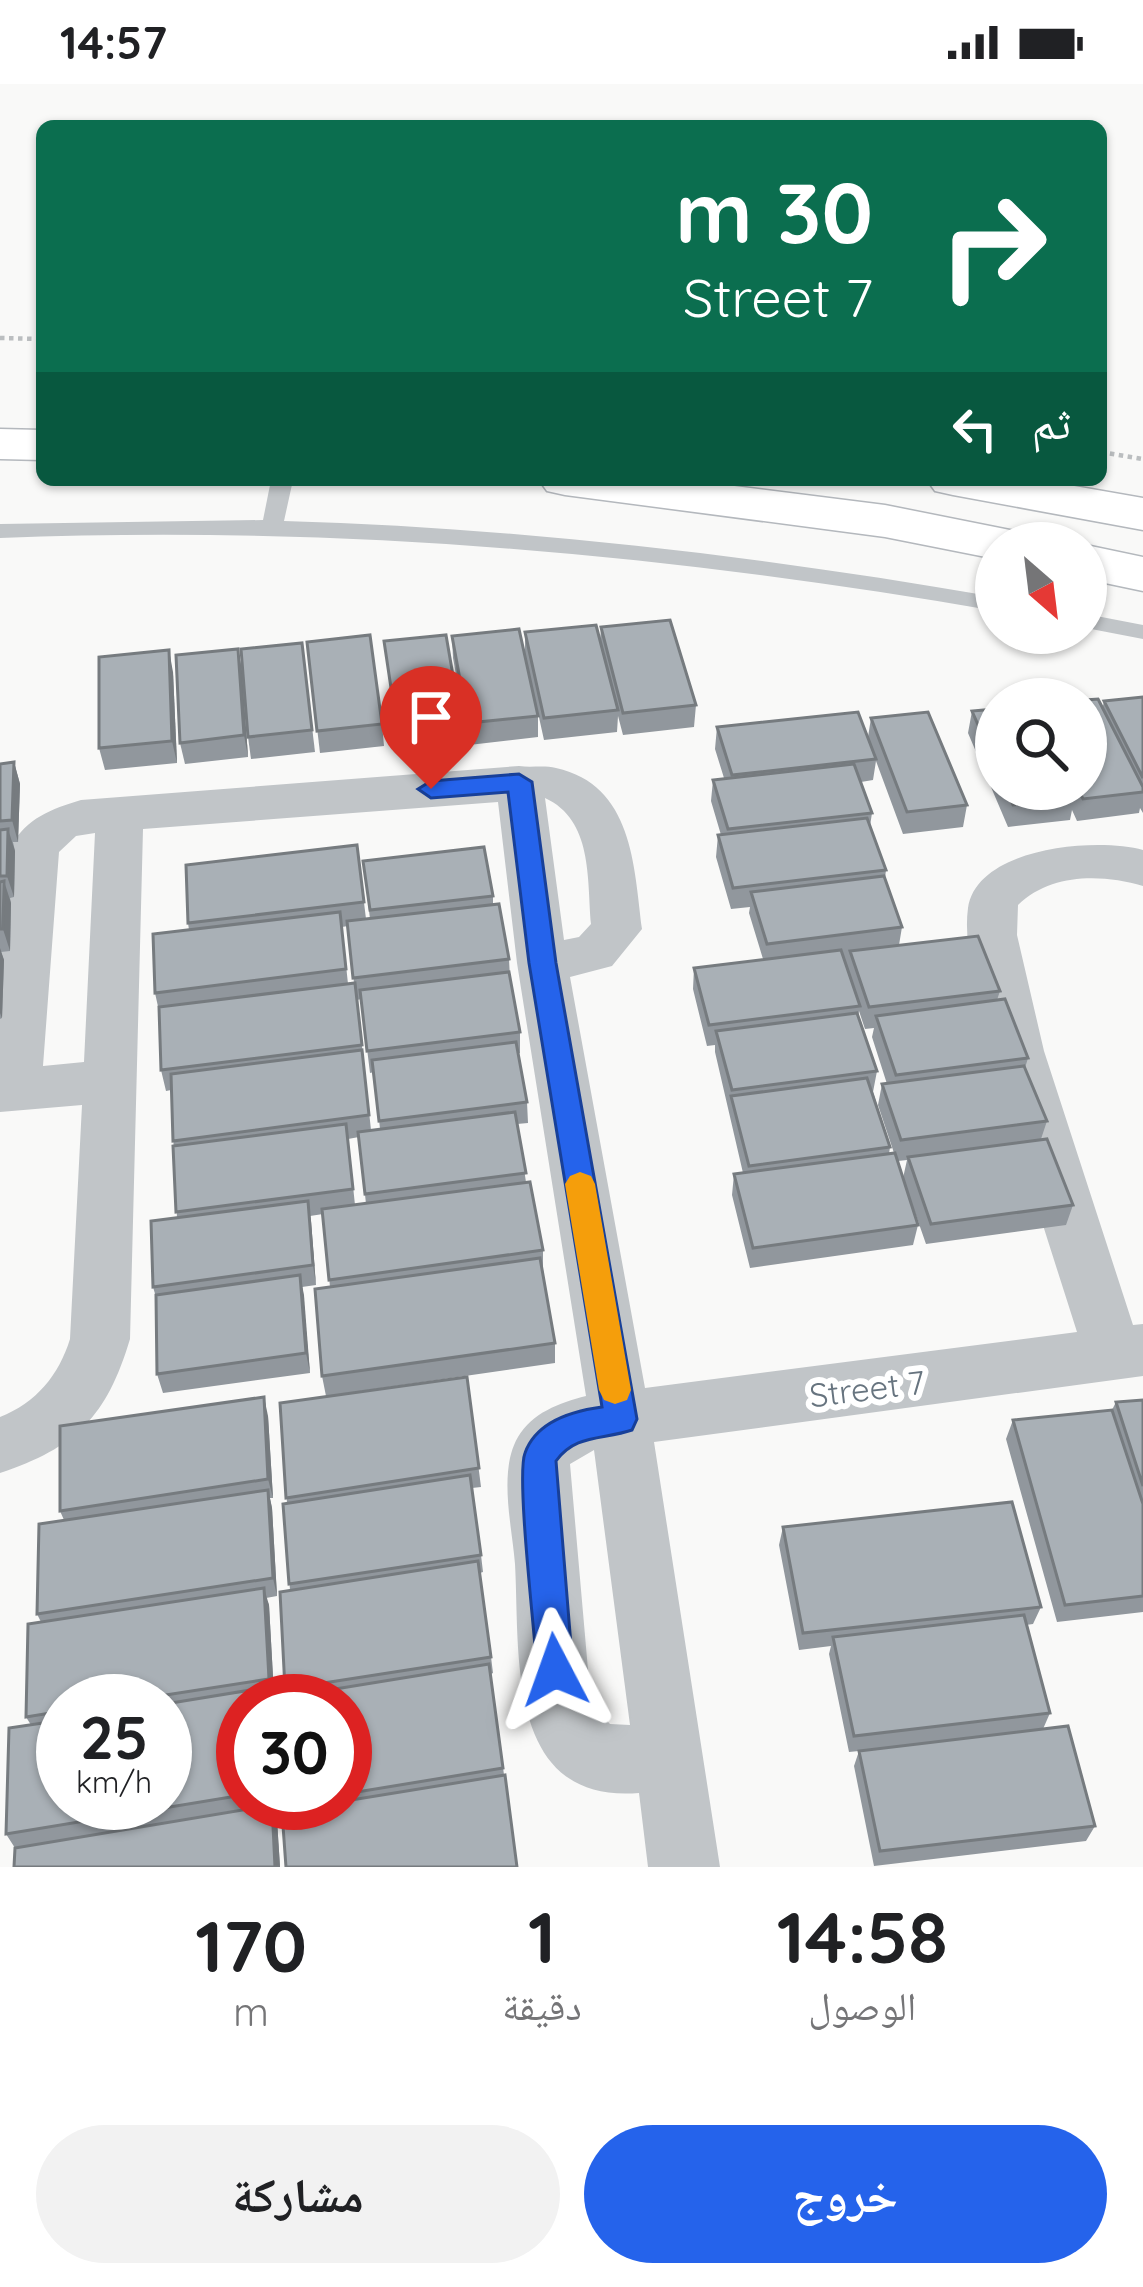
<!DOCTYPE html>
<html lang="ar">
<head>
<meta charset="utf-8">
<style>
  :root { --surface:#fff; --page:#f2f2f2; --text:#202124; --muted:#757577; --accent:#2563eb }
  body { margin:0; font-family:Quicksand,"Noto Naskh Arabic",sans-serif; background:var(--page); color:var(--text); direction:rtl; height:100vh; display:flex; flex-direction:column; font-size:45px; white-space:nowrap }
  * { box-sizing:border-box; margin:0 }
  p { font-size:39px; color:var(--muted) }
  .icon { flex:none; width:66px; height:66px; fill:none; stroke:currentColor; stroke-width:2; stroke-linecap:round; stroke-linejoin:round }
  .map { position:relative; height:1783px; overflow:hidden; direction:ltr }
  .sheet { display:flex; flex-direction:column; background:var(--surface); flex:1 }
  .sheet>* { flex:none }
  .hud { position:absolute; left:36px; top:36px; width:1071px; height:366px; border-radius:18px; box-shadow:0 3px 9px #0004; direction:rtl; background:#0b6e4f; color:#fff; overflow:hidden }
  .needle { width:78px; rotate:152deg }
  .fabs { position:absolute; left:975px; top:438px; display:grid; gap:24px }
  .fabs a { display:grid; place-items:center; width:132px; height:132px; border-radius:50%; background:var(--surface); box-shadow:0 3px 9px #0004; font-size:60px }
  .speed { position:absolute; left:36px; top:1590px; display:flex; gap:24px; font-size:60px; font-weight:700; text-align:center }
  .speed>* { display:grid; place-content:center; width:156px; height:156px; border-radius:50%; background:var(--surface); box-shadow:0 3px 9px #0004; line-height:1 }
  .speed small { font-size:30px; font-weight:400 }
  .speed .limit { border:18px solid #d22; background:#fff; color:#111 }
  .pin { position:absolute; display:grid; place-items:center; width:102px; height:102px; color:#fff; margin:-123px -51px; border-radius:50% 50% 50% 0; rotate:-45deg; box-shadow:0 0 12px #0007 }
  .pin .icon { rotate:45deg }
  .me { position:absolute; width:132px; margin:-66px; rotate:356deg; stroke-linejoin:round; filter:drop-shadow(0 0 9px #0008) }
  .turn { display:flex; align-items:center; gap:42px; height:252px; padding:0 36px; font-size:54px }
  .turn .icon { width:156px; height:156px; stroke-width:2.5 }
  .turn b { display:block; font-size:84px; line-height:102px }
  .then { display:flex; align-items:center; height:114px; padding:0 36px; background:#0003; gap:24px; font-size:45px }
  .eta { display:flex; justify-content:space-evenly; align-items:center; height:204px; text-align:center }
  .eta b { font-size:72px; font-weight:700; line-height:84px }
  .action { display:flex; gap:24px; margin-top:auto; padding:24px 36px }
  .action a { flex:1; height:138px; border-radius:72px; background:var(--accent); color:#fff; font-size:48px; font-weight:700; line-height:138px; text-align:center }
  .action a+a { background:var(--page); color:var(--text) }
  .status { display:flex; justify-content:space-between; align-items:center; height:84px; padding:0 60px; background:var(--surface); direction:ltr }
  .status svg { height:33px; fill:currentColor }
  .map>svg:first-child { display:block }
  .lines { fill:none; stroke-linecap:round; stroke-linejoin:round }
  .secondary-casing { stroke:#b4b8bd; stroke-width:3 }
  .path { stroke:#bbbec0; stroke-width:4.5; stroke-dasharray:4.5 4.5; stroke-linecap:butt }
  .lane { fill:#c1c5c8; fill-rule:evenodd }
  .street { fill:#c1c5c8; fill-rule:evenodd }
  .secondary { fill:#fff; fill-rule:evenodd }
  .wall { fill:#91979d; fill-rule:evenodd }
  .shaded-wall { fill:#767b7f }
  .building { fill:#a9b0b6; stroke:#767b7f; stroke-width:3 }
  .route { fill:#2563eb; stroke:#184099; stroke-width:3 }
  .slow { fill:#f59e0b }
  .labels { text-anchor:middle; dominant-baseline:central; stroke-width:12; stroke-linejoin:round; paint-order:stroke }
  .street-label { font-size:33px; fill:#67747f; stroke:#fff }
</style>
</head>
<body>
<div class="status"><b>14:57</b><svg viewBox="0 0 49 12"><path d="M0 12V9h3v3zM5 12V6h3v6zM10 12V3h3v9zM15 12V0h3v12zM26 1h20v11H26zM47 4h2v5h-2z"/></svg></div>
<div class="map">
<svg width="1143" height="1783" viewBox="0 0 1143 1783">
  <rect width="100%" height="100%" fill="#f9f9f8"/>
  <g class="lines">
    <defs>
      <g id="secondary">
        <polygon points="0,345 42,346 42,376 0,375"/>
        <polygon points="539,396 687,396 885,421 1015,447 1023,459 996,459 996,475 885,453 565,411 547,407"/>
        <polygon points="927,396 1040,396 1143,414 1143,446 953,411 935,407"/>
        <polygon points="1086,461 1143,473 1143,507 1086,495"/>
      </g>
    </defs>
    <!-- secondary casing -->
    <use href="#secondary" class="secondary-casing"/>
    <!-- path -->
    <g class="path">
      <polyline points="0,254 42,255"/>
      <polyline points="1101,368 1143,375"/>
    </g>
    <!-- lane -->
    <g class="lane">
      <path d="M271,396H293L284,437C524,444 760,472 996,513V527C662,469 338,441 0,454V440L263,436Z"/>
      <polygon points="1086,530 1143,541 1143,555 1086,544"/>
    </g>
    <!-- street -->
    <path class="street" d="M519,682C531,684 544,681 556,684C633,701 634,782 642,845L612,882L570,893L645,1304L1077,1248C1045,1147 1011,1045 985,941C977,905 963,862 968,824C977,763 1096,753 1143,766V802C1102,790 1051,789 1018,821L1017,851L1044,967L1133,1241L1143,1240V1292L654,1358L720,1783H648L639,1709C505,1720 520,1570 515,1480C512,1442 498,1387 518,1353C532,1329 559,1319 586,1312L517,879L498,718L143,745L130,1255C107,1332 76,1364 0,1389V1333C36,1319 59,1291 70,1255L82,1021L0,1028V874L11,762C27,734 51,725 81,716ZM545,714C593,736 587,795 591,840L579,853L564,856ZM95,749L84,978L43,982L59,768L76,752ZM594,1366L630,1641L610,1640L591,1620L570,1380Z"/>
    <!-- secondary -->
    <use href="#secondary" class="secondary"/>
  </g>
  <!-- wall -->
  <g class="wall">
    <polygon points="601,543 696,621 694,643 623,651 618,632 617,648 544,656 525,570 525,548 600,559"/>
    <polygon points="452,552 538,632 538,653 469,661 453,574"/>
    <polygon points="384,557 461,638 463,659 399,666"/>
    <polygon points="307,558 382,640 384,662 320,669"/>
    <polygon points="302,559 315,668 251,675 248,653"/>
    <polygon points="238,565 242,587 248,673 185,680 180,659"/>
    <polygon points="173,588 177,679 105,686 99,664"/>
    <polygon points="1143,613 1143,729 1140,724 1139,729 1077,737 1072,726 1070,736 1008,743 968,649 972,627 996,625 996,705 1086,705 1104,617"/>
    <path d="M871,634L967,721L963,743L903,750L876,677L873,696L861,698L872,729L870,742L886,786L885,794L902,843L899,861L1000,907L997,916L1028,974L1025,984L1047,1037L1041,1055L1073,1121L1066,1141L926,1160L903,1094L907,1076L898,1077L918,1141L913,1161L750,1184L732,1111L734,1090L743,1089L715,968V961L707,962L693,905L694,884L763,875L749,829L750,823L731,825L716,773L718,751H721L711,717L713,696L724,694L715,665L717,643L868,653ZM859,927L865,945L874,944L872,953L887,1000H882L878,1021L894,1069L889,1070L890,1063L873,1008L877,987L858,934Z"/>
    <polygon points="14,678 20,700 18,758 13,758 15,767 14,813 10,814 11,819 10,867 1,868 4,876 2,934 0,935 0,680"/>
    <path d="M357,761L366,835H370L363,777L493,812V820L509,875L510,894L520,948V969L518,970L527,1018L528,1039L517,1040L526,1098L543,1166V1186L555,1259V1279L326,1312L322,1292L330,1203L323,1130L310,1132L316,1201L302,1203L310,1289L163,1309L157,1290L156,1213L153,1203L177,1134L171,1006L166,1007L161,986L159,927L155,909L189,846L188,839ZM348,842L354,899L348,900L342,843ZM361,915L370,989L374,988L380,1045L371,1046L357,916ZM359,1053L366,1120L355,1121L348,1055Z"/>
    <polygon points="467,1293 481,1403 472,1404 481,1471 483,1488 480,1489 491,1573 493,1589 491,1590 504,1691 517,1783 286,1783 282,1728 295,1726 293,1719 345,1719 345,1617 286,1617 287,1613 285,1605 280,1508 290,1506 283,1420 287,1419 280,1319"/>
    <polygon points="1143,1316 1143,1528 1057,1538 1006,1355 1013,1336 1112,1326 1116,1318"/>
    <path d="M268,1332L273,1414H270L272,1424L277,1512L266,1514L269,1521L274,1611L243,1617V1719H274V1722L273,1723L277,1736L280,1783H14L15,1764L6,1750L31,1641L26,1633L41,1538L37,1530L64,1436L60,1427ZM63,1617H165V1719H63Z"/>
    <polygon points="783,1443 1041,1523 1033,1540 1026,1541 1050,1629 1043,1645 1095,1742 1086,1757 874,1782 854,1682 859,1667 849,1668 829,1570 831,1562 799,1566 779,1461"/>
  </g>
  <!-- shaded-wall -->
  <g class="shaded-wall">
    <polygon points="238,565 242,587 248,673 244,651"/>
    <polygon points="169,566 173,588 177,679 172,657"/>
    <polygon points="14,678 20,700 18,758 12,736"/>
    <polygon points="8,745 15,767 14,813 7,792"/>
    <polygon points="4,797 11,819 10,867 3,845"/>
    <polygon points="0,864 4,876 2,934 0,929"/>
    <polygon points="308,1117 311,1137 316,1201 313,1181"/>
    <polygon points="300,1191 304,1211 310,1289 306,1269"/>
    <polygon points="264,1313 268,1332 273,1414 268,1395"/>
    <polygon points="268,1406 272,1424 277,1512 273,1494"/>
    <polygon points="264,1504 269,1521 274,1611 269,1595"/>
    <polygon points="272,1721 277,1736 280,1783 275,1783"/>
  </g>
  <!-- building -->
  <g class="building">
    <polygon points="670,536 696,621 623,629 601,543"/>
    <polygon points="596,541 618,626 544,634 525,548"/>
    <polygon points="519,545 538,632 468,639 452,552"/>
    <polygon points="370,551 382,640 317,647 307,558"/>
    <polygon points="446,551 461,638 397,644 384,557"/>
    <polygon points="302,559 312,646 248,653 241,565"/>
    <polygon points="238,565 244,651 180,659 176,571"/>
    <polygon points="169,566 172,657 99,664 99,573"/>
    <polygon points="1143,613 1143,694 1104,617"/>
    <polygon points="1098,615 1143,703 1143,708 1083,715 1078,705 1086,705 1086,616"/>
    <polygon points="996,625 996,682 972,627"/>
    <polygon points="858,628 876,675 732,691 717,643"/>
    <polygon points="928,628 967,721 907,728 871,634"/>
    <polygon points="14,678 12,736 0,737 0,680"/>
    <polygon points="854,680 872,729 728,745 713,696"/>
    <polygon points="1006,705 1071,705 1075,714 1013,721"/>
    <polygon points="867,734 886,786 733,804 718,751"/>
    <polygon points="8,745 7,792 0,792 0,746"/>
    <polygon points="357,761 364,818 188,839 186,781"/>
    <polygon points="484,763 493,812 370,826 363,777"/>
    <polygon points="884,792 902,843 767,860 751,808"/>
    <polygon points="4,797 3,845 0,845 0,798"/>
    <polygon points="499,820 509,875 353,894 347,837"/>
    <polygon points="340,828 346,885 155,909 153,850"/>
    <polygon points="978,852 1000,907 869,923 850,867"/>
    <polygon points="841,866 860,922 709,941 694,884"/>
    <polygon points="509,888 520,948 367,967 360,906"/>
    <polygon points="355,899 362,961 161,986 159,923"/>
    <polygon points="1005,915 1028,974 896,991 876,932"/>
    <polygon points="857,929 877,987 732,1006 716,947"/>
    <polygon points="516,958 527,1018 379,1037 372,976"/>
    <polygon points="362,966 369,1031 173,1057 171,990"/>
    <polygon points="1024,982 1047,1037 901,1056 882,1000"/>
    <polygon points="867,994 890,1063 749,1082 731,1012"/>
    <polygon points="515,1028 526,1089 365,1110 358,1048"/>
    <polygon points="346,1040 353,1105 176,1128 173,1062"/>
    <polygon points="1047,1055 1073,1121 931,1140 908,1073"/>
    <polygon points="895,1069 918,1141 753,1164 734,1090"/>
    <polygon points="530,1098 543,1166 329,1196 322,1125"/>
    <polygon points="308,1117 313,1181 153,1203 151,1137"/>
    <polygon points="540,1174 555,1259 322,1292 315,1205"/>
    <polygon points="300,1191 306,1269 157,1290 156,1211"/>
    <polygon points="467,1293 479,1384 286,1414 280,1319"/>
    <polygon points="264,1313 268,1395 60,1427 60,1342"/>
    <polygon points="1143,1316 1143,1402 1116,1318"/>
    <polygon points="1112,1326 1143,1420 1143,1512 1065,1521 1013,1336"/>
    <polygon points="470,1391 481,1471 289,1500 283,1420"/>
    <polygon points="268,1406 273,1494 37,1530 39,1440"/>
    <polygon points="1012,1418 1041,1523 803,1549 783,1443"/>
    <polygon points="478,1477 491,1573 285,1605 280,1508"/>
    <polygon points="264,1504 269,1595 127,1617 63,1617 63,1627 26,1633 28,1540"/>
    <polygon points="1024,1531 1050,1629 854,1652 833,1553"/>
    <polygon points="489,1580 503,1684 345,1710 345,1617 286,1617 286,1613"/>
    <polygon points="263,1604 264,1617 243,1617 243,1711 6,1750 9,1644 63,1636 63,1719 165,1719 165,1620"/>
    <polygon points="1068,1642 1095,1742 880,1767 859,1667"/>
    <polygon points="505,1691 517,1783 286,1783 282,1728 345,1719 345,1717"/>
    <polygon points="272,1721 275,1783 14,1783 15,1764"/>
  </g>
  <!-- route -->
  <path class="route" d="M519,690L532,698L556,879L637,1335L632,1346C603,1356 575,1350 556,1377L573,1586L568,1599L555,1604L543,1599L537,1586C535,1550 516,1392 525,1369C536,1338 572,1327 602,1323L529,879L508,708L431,714L418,705L431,697Z"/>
  <!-- slow -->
  <polygon class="slow" points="580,1088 591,1092 595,1100 631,1306 627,1316 615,1320 604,1316 599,1306 565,1100 570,1092"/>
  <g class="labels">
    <!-- street labels -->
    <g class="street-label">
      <text transform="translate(867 1304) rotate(-7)">Street 7</text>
    </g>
  </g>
</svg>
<div class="fabs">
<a><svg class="needle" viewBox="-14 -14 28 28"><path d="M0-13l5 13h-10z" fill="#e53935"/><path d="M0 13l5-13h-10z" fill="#757577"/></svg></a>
<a><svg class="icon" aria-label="search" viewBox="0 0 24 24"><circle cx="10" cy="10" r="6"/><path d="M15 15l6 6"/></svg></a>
</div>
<div class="speed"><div>25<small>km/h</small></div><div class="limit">30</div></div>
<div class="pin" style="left:431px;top:705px;background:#d93025"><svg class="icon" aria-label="arrive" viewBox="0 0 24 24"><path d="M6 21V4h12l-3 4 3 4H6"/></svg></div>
<svg class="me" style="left:555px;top:1586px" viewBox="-20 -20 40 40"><path d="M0-17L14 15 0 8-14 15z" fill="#2563eb" stroke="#fff" stroke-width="4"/></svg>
<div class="hud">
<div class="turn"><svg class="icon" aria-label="right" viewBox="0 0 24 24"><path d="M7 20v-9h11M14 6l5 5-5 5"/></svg><div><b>30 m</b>Street 7</div></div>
<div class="then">ثم<svg class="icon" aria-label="left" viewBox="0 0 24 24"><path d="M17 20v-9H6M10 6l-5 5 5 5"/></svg></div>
</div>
</div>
<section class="sheet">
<div class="eta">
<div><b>14:58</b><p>الوصول</p></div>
<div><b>1</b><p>دقيقة</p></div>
<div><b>170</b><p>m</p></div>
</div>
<div class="action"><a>خروج</a><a>مشاركة</a></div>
</section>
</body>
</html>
